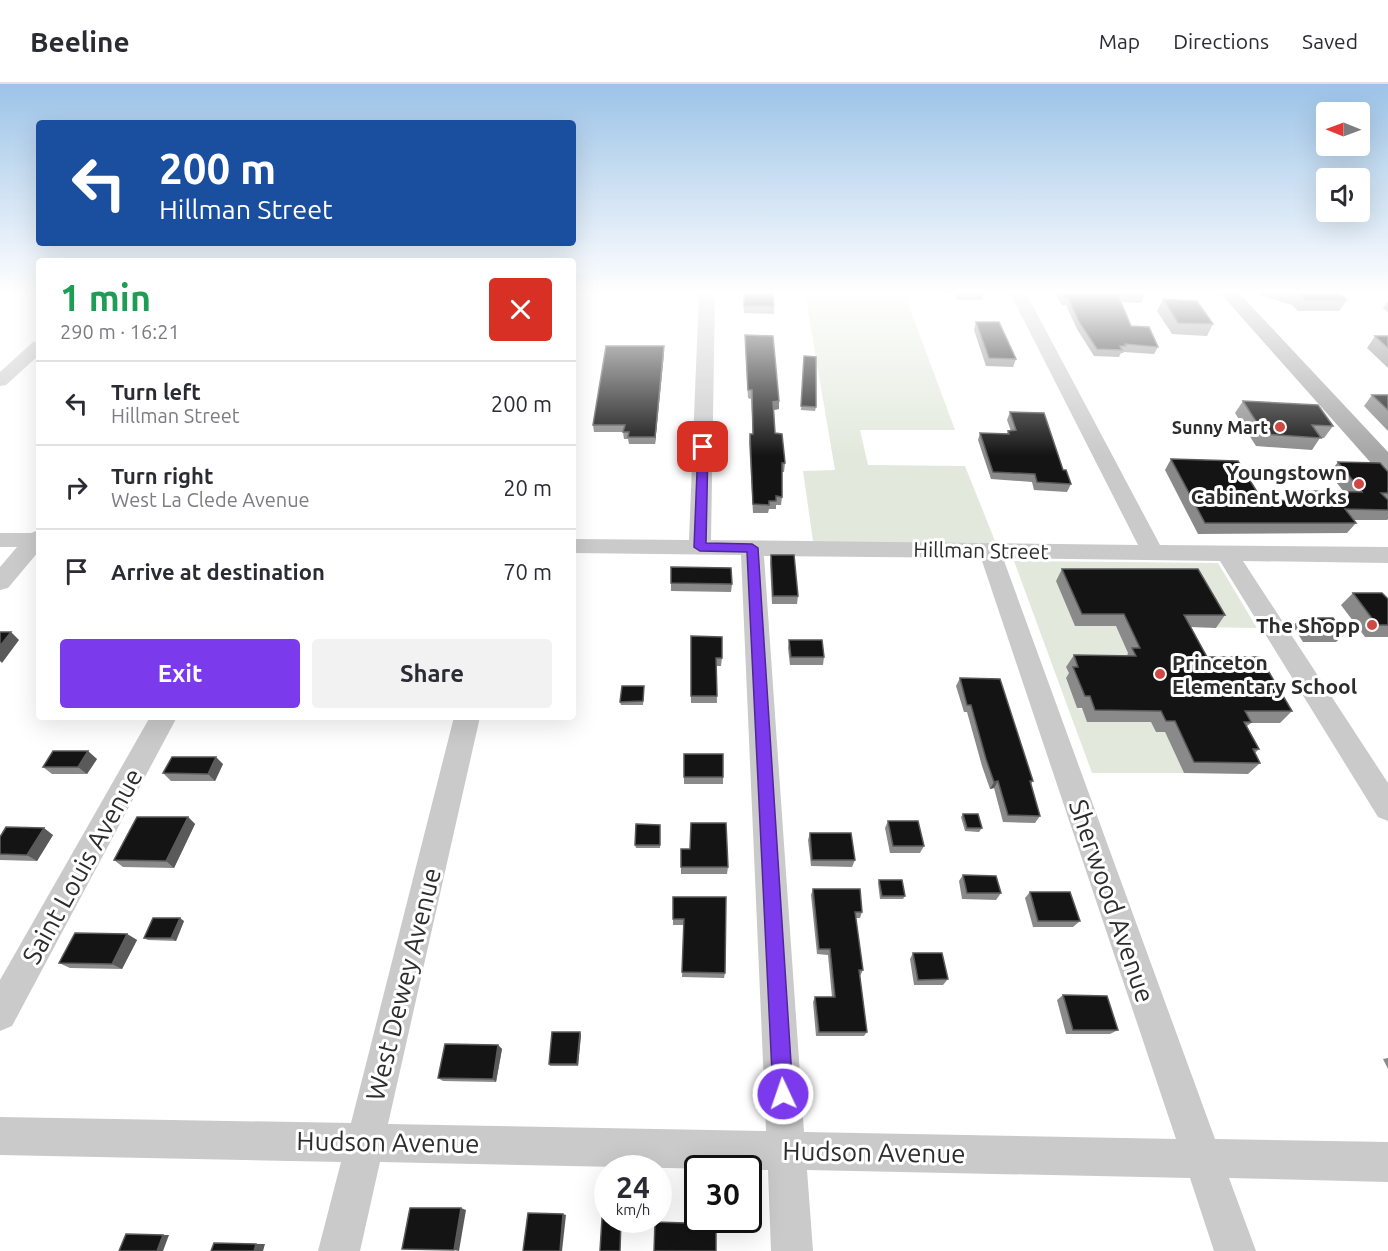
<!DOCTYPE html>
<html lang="en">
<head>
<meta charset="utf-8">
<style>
  :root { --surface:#fff; --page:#f2f2f3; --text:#2b2b33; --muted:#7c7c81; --line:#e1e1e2; --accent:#7c3aed }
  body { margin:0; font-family:Ubuntu,sans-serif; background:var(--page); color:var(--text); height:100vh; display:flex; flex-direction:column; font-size:22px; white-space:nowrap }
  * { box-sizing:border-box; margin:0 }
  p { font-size:20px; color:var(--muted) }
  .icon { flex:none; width:33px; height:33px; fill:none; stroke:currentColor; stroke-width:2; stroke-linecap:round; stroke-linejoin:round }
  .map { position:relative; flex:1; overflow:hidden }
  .panel { position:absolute; left:36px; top:174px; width:540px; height:462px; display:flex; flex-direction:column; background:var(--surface); border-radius:6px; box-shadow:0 6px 24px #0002 }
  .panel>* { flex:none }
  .top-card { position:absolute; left:36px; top:36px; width:540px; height:126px; border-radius:6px; box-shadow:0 6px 24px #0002; background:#1a4fa0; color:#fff; overflow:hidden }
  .needle { width:39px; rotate:271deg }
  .fabs { position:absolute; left:1316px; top:18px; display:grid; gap:12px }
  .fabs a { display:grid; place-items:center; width:54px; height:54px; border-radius:6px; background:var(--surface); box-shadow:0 6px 24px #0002; font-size:30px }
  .speed { position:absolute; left:594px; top:1071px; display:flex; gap:12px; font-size:30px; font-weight:700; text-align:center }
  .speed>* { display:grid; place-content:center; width:78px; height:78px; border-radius:50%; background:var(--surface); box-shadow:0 6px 24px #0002; line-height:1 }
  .speed small { font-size:15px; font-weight:400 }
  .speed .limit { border:3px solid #111; border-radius:9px; background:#fff; color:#111 }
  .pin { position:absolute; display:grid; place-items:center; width:51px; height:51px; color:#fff; margin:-26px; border-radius:12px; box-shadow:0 3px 9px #0006 }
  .me { position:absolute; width:66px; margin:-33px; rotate:357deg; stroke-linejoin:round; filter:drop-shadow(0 0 4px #0008) }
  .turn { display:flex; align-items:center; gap:21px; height:126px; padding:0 24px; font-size:27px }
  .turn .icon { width:78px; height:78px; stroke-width:2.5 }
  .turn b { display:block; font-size:42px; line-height:51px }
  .round { display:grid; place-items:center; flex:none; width:63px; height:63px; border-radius:6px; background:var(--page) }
  .overview { display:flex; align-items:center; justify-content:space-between; height:102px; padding:0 24px }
  h1 { font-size:36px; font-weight:700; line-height:45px; color:#1e9e55 }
  .button { display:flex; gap:12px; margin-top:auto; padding:12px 24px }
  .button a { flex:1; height:69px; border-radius:6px; background:var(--accent); color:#fff; font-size:24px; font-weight:700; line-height:69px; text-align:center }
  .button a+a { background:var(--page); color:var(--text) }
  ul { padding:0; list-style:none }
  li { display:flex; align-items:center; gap:18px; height:84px; padding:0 24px; border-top:2px solid var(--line) }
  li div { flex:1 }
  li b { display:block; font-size:22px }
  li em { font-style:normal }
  header { display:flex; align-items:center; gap:36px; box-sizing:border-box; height:84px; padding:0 30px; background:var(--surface); border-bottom:2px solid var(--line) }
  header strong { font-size:28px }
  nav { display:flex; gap:33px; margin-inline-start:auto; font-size:21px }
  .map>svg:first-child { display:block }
  .green { fill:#e2e9dc }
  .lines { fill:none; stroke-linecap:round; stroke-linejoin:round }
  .minor { fill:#cacaca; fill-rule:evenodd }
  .major { fill:#a5a5a5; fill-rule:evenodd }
  .wall { fill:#8a8a8a }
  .shaded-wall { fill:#5a5a5a }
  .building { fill:#141414; stroke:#5a5a5a; stroke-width:1.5 }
  .route { fill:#7c3aed; stroke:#51269a; stroke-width:1.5 }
  .poi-dot { fill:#cf4944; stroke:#fff; stroke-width:2 }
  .labels { text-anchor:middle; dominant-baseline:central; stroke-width:6; stroke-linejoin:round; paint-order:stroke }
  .far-poi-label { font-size:18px; font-weight:bold; fill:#2d2d2d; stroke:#fff; text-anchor:end }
  .poi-label { font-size:21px; font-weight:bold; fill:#2d2d2d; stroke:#fff; text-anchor:end }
  .street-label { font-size:21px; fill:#2d2d2d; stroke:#fff }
  .near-street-label { font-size:26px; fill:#2d2d2d; stroke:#fff }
</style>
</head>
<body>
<header>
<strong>Beeline</strong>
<nav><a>Map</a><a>Directions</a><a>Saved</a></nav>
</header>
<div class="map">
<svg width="1388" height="1167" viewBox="0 0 1388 1167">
  <rect width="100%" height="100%" fill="#fff"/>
  <!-- green -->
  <g class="green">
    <polygon points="805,209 904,209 955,346 860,346 868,381 965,382 999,467 814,464 803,387 835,386"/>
    <polygon points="1014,477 1218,479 1257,544 1122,542 1132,576 1066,595 1077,624 1152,638 1156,648 1165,648 1184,689 1092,689"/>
  </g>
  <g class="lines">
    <!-- minor -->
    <g class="minor">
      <path d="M699,209H715L711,456L1138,461L1010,209H1026L1160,461L1388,463V479L1243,477L1388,699V737L1378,733L1220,477L1003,474L1215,1055L1388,1058V1098L1229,1094L1256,1167H1214L1190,1094L807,1086L813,1167H771L768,1086L380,1078L360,1167H318L341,1078L0,1071V1033L351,1039L454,633H480L388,1040L766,1047L741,471L573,469V455L689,456ZM764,472L981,474L1176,1055L804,1048Z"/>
      <polygon points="39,257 39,271 6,301 0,302 0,288 33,258"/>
      <polygon points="39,446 39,467 8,504 0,506 0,483 17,463 0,463 0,449 31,449"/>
      <polygon points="150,633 177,633 12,942 0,947 0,896"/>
    </g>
    <!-- major -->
    <polygon class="major" points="1220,209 1239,209 1388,368 1388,391 1379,388"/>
  </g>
  <!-- wall -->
  <g class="wall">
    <polygon points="743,209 773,209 774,222 774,230 744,229"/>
    <polygon points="933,209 984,209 984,210 982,216 957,216 955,210"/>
    <polygon points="1055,209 1142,209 1144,212 1141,219 1121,218 1131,242 1158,263 1154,270 1124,268 1123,269 1121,269 1119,273 1094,272 1077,245 1066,221 1062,221"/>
    <polygon points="1261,209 1339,209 1347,216 1339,227 1298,227 1292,221 1259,211"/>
    <polygon points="1163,215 1213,240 1207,252 1172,250 1157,227"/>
    <polygon points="1387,218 1388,218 1388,228 1383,224"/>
    <polygon points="976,238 1016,275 1013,283 986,282 974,246"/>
    <polygon points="745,251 779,317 779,325 774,326 775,349 785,379 784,388 782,388 782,413 781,421 776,421 776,425 769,425 768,429 753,429 749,358 750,350 753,350 751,315 748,314 745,259"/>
    <polygon points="1375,252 1388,252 1388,284 1367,264"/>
    <polygon points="664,269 655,360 629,360 628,355 624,355 623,348 594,348 593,341"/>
    <polygon points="804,272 816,323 815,327 801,326"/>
    <polygon points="1372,311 1388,311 1388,347 1364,322"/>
    <polygon points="1243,317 1333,342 1324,354 1320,354 1312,366 1256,362 1235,329"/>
    <polygon points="1010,328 1063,386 1071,400 1067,408 1034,406 1032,398 991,395 978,356 980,349 1007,350 1008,347 1011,347 1007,336"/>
    <polygon points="1171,375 1262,416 1300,416 1308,407 1344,408 1329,389 1338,378 1388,388 1388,435 1387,436 1354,436 1356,439 1347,449 1198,450 1165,386"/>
    <polygon points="771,471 798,512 797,520 772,520 770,479"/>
    <polygon points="1062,485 1225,531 1216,544 1191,543 1207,573 1292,627 1280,639 1251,639 1247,642 1259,665 1255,669 1260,679 1248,690 1184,689 1165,648 1156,648 1151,638 1087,638 1082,624 1077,624 1066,594 1069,589 1066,583 1074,571 1127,572 1128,569 1116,542 1075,542 1056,497"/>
    <polygon points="671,499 732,500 731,508 671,507"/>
    <polygon points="1353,509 1388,515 1388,553 1365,553 1341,521"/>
    <polygon points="1300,534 1345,550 1336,558 1303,558 1293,542"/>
    <polygon points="691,552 722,574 721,582 716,582 717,619 691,619"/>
    <polygon points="789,556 824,573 823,581 790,581 788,564"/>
    <polygon points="960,594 1033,697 1031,700 1040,732 1035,739 1003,738 994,704 990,705 982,682 967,628 964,628 956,602"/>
    <polygon points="644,602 643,621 621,621 620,618"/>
    <polygon points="684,670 723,693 723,700 684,700"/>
    <polygon points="97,675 87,690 52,690 43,683"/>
    <polygon points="223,680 215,697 171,697 163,689"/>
    <polygon points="963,730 982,744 979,748 965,747 961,733"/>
    <polygon points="188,733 195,740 174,784 123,783 114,776"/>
    <polygon points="888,737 924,762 920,769 890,769 885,744"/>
    <polygon points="660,741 660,764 636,764 635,761"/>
    <polygon points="810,749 855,776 852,783 811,782 808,756"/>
    <polygon points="53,751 37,777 0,776 0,753"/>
    <polygon points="681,765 728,783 727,790 681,790"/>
    <polygon points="963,791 1001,809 996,816 962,815 959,797"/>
    <polygon points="879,796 905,812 903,815 880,815 878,799"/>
    <polygon points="813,805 862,828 860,834 856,834 863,886 860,892 867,948 864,952 816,952 813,918 815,913 832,913 828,871 817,870 811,811"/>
    <polygon points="1030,808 1080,837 1073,843 1033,843 1025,814"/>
    <polygon points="673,813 725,889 724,894 682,893 684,841 673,841"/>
    <polygon points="184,837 176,857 148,856 144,854"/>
    <polygon points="127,850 137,856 122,885 70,884 59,879"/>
    <polygon points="913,869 948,895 943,901 914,901 910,875"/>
    <polygon points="1063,911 1118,946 1110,950 1066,950 1057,916"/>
    <polygon points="580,948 581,951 578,982 550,982 549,980"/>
    <polygon points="498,961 502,965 496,998 443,997 438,994"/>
    <polygon points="1388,974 1388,985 1383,975"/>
  </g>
  <!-- shaded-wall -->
  <g class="shaded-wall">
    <polygon points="664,262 664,269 655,360 655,353"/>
    <polygon points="779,317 779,325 773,326 773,318"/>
    <polygon points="11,548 19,556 2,579 0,577 0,562"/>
    <polygon points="88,667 97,675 87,690 78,683"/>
    <polygon points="216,673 223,680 215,697 208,690"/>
    <polygon points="998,697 994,704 990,705 994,698"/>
    <polygon points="188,733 195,740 174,784 166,777"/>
    <polygon points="44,744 53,751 37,777 27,771"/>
    <polygon points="180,834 184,837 176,857 171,854"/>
    <polygon points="127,850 137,856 122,885 112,880"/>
    <polygon points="580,948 581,951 578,982 577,980"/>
    <polygon points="498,961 502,965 496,998 493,995"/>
    <polygon points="461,1124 466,1126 459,1167 454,1166"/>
    <polygon points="563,1130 566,1131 562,1167 560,1167"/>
    <polygon points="163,1151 169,1151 163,1167 157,1167"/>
    <polygon points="256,1160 265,1160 263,1167 254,1167"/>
  </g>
  <!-- building -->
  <g class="building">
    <polygon points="744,209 773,209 774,222 744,222"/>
    <polygon points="959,209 984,209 984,210"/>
    <polygon points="1061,209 1142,209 1144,212 1118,211 1131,242 1149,243 1158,263 1125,260 1126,262 1120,262 1122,266 1097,265 1079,238 1068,214 1065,214"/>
    <polygon points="1297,209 1339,209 1347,216 1305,216 1299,209"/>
    <polygon points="1163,215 1197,217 1213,240 1178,239"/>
    <polygon points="976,238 999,238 1016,275 989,274"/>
    <polygon points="745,251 773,252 779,317 773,318 775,349 782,350 785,379 782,379 782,413 776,412 776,417 769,417 769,421 753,420 750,350 753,350 752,306 748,306"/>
    <polygon points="1375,252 1388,252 1388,264"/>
    <polygon points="606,262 664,262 655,353 628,353 629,348 623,348 625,341 593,341"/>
    <polygon points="804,272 816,273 816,323 801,322"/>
    <polygon points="1372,311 1388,311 1388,326"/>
    <polygon points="1243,317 1318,321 1333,342 1312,341 1321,354 1264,350"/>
    <polygon points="1010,328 1044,329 1063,386 1066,386 1071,400 1037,398 1035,390 993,388 980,349 1009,350 1008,347 1016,346"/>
    <polygon points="1171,375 1238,377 1262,416 1315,417 1308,407 1362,408 1338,378 1380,379 1388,388 1388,409 1381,409 1388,416 1388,426 1345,425 1356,439 1205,439"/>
    <polygon points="771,471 794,471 798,512 773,512"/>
    <polygon points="671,483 731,484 732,500 671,499"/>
    <polygon points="1062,485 1198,485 1225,531 1184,531 1207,573 1260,573 1292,627 1245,627 1251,638 1244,638 1259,665 1253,665 1260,679 1194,678 1175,637 1166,637 1161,627 1095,626 1090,612 1085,612 1073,583 1078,583 1074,571 1136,572 1132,564 1140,564 1124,530 1082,530"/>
    <polygon points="1353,509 1382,509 1388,515 1388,541 1377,541"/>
    <polygon points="1300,534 1333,534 1345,550 1311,550"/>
    <polygon points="0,548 11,548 0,562"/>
    <polygon points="691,552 722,553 722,574 716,574 717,612 691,612"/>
    <polygon points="789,556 822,556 824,573 791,573"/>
    <polygon points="960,594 1000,595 1033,697 1030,697 1040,732 1008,731 998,697 994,698 986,675 971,621 967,621"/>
    <polygon points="622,602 644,602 643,617 620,618"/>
    <polygon points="53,667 88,667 78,683 43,683"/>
    <rect x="684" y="670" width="39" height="23"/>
    <polygon points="172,673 216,673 208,690 163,689"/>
    <polygon points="963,730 978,730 982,744 967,744"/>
    <polygon points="137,733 188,733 166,777 114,776"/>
    <polygon points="888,737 918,737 924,762 893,762"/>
    <polygon points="691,739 726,739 728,783 681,783 681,765 690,765"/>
    <polygon points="636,740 660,741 660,761 635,761"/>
    <polygon points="6,743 44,744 27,771 0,770 0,753"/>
    <polygon points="810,749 851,749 855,776 812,776"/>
    <polygon points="963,791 996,792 1001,809 967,809"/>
    <polygon points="879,796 902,796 905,812 882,812"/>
    <polygon points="813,805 860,805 862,828 855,828 863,886 859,886 867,948 819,948 815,913 835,913 830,865 819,865"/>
    <polygon points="1030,808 1070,808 1080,837 1038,837"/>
    <polygon points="673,813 726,813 725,889 682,888 684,835 673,835"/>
    <polygon points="153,834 180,834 171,854 144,854"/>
    <polygon points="75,849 127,850 112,880 59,879"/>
    <polygon points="913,869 942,869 948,895 918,896"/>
    <polygon points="1063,911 1107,912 1118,946 1073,946"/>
    <polygon points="552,948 580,948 577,980 549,980"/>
    <polygon points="445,960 498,961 493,995 438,994"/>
    <polygon points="410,1124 461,1124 454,1166 402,1165"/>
    <polygon points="528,1129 563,1130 560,1167 523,1167"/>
    <polygon points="602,1134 621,1136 620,1167 600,1167"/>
    <polygon points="655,1138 716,1140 716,1167 654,1167"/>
    <polygon points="126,1150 163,1151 157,1167 119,1167"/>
    <polygon points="214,1159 256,1160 254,1167 211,1167"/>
  </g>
  <!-- sky -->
  <linearGradient id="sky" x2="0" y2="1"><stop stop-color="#9cc3e7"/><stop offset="0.56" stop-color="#fff"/><stop offset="1" stop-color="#fff" stop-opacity="0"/></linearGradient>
  <rect width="1388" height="372" fill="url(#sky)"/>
  <!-- route -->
  <polygon class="route" points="703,360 708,363 706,459 752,460 758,464 793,1010 790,1017 783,1020 776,1017 773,1010 747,468 700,467 694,463 698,363"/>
  <!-- markers -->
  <g class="poi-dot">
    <circle cx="1280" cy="343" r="6"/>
    <circle cx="1359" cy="400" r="6"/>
    <circle cx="1372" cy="541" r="6"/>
    <circle cx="1160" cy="590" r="6"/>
  </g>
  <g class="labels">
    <!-- far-poi labels -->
    <g class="far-poi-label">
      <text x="1268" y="343">Sunny Mart</text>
    </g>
    <!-- poi labels -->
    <g class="poi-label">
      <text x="1347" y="388">Youngstown<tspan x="1347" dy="24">Cabinent Works</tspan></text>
      <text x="1360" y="541">The Shopp</text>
      <text x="1172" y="578" text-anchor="start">Princeton<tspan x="1172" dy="24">Elementary School</tspan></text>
    </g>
    <!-- street labels -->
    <g class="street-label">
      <text transform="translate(981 466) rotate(1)">Hillman Street</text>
    </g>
    <!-- near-street labels -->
    <g class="near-street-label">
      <text transform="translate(82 782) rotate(-61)">Saint Louis Avenue</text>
      <text transform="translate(1112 817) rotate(71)">Sherwood Avenue</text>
      <text transform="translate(403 900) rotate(-76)">West Dewey Avenue</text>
      <text transform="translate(388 1058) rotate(1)">Hudson Avenue</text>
      <text transform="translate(874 1068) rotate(1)">Hudson Avenue</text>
    </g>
  </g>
</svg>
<div class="fabs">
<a><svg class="needle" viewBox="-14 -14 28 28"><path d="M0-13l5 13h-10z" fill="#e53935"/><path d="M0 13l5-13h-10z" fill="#7c7c81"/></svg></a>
<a><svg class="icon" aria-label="sound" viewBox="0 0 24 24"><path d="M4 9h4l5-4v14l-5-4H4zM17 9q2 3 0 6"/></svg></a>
</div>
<div class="speed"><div>24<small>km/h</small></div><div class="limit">30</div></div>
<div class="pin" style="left:703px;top:363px;background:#d93025"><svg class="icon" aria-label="arrive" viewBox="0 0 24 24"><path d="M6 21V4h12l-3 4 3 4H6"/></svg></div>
<svg class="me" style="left:783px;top:1010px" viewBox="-20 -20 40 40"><circle r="17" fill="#7c3aed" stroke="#fff" stroke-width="3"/><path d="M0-11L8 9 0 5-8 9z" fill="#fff"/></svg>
<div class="top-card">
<div class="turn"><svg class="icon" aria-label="left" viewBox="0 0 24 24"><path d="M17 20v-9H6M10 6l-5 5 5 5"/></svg><div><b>200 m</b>Hillman Street</div></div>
</div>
<section class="panel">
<div class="overview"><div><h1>1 min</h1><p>290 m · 16:21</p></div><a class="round" style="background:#d93025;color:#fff"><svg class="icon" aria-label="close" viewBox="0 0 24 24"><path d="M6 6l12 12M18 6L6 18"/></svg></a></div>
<ul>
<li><svg class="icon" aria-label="left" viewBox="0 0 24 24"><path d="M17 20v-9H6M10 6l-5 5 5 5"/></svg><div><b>Turn left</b><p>Hillman Street</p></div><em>200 m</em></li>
<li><svg class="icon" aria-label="right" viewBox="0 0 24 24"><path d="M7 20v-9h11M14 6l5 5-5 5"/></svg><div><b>Turn right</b><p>West La Clede Avenue</p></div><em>20 m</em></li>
<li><svg class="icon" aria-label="arrive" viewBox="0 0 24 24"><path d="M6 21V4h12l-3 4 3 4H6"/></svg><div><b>Arrive at destination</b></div><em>70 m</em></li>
</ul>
<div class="button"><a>Exit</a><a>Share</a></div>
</section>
</div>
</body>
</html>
